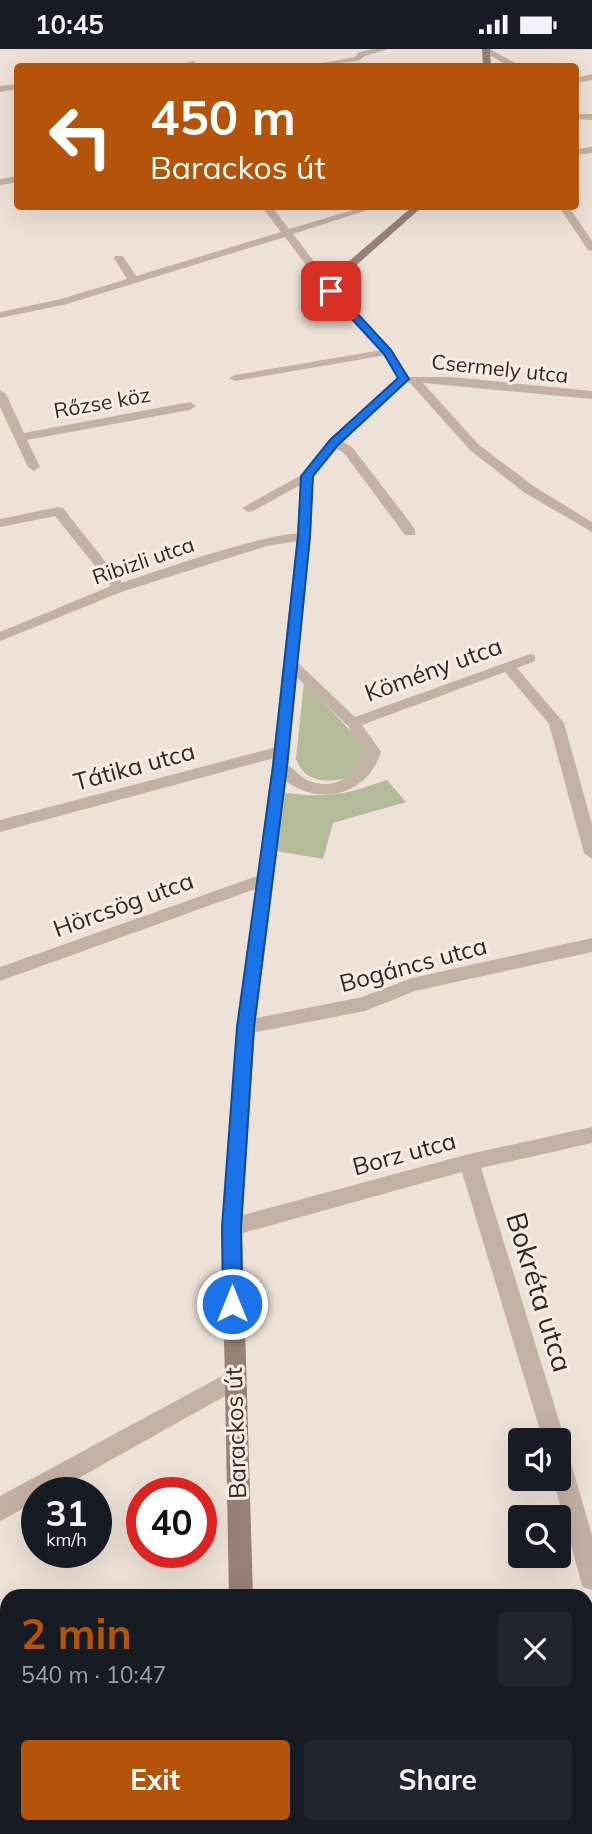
<!DOCTYPE html>
<html lang="en">
<head>
<meta charset="utf-8">
<style>
  :root { --surface:#171b24; --page:#20242c; --text:#f1f3f6; --muted:#9ea1a6; --accent:#b45309 }
  body { margin:0; font-family:Mulish,sans-serif; background:var(--page); color:var(--text); height:100vh; display:flex; flex-direction:column; font-size:26px; white-space:nowrap }
  * { box-sizing:border-box; margin:0 }
  p { font-size:23px; color:var(--muted) }
  .icon { flex:none; width:38px; height:38px; fill:none; stroke:currentColor; stroke-width:2; stroke-linecap:round; stroke-linejoin:round }
  .map { position:relative; flex:1; overflow:hidden }
  .drawer { position:absolute; left:0px; top:1540px; width:593px; height:245px; display:flex; flex-direction:column; background:var(--surface); border-radius:21px 21px 0 0; box-shadow:0 7px 28px #0002 }
  .drawer>* { flex:none }
  .banner { position:absolute; left:14px; top:14px; width:565px; height:147px; border-radius:7px; box-shadow:0 7px 28px #0002; background:#b45309; color:#fff; overflow:hidden }
  .controls { position:absolute; left:508px; top:1379px; display:grid; gap:14px }
  .controls a { display:grid; place-items:center; width:63px; height:63px; border-radius:7px; background:var(--surface); box-shadow:0 7px 28px #0002; font-size:35px }
  .speed { position:absolute; left:21px; top:1428px; display:flex; gap:14px; font-size:35px; font-weight:700; text-align:center }
  .speed>* { display:grid; place-content:center; width:91px; height:91px; border-radius:50%; background:var(--surface); box-shadow:0 7px 28px #0002; line-height:1 }
  .speed small { font-size:18px; font-weight:400 }
  .speed .limit { border:10px solid #d22; background:#fff; color:#111 }
  .pin { position:absolute; display:grid; place-items:center; width:60px; height:60px; color:#fff; margin:-30px; border-radius:14px; box-shadow:0 4px 10px #0006 }
  .me { position:absolute; width:77px; margin:-38px; rotate:0deg; stroke-linejoin:round; filter:drop-shadow(0 0 5px #0008) }
  .turn { display:flex; align-items:center; gap:24px; height:147px; padding:0 21px; font-size:32px }
  .turn .icon { width:91px; height:91px; stroke-width:2.5 }
  .turn b { display:block; font-size:49px; line-height:60px }
  .round { display:grid; place-items:center; flex:none; width:74px; height:74px; border-radius:7px; background:var(--page) }
  .summary { display:flex; align-items:center; justify-content:space-between; height:119px; padding:0 21px }
  h1 { font-size:42px; font-weight:700; line-height:52px; color:var(--accent) }
  .button { display:flex; gap:14px; margin-top:auto; padding:14px 21px }
  .button a { flex:1; height:80px; border-radius:7px; background:var(--accent); color:#fff; font-size:28px; font-weight:700; line-height:80px; text-align:center }
  .button a+a { background:var(--page); color:var(--text) }
  .status { display:flex; justify-content:space-between; align-items:center; height:49px; padding:0 35px; background:var(--surface); direction:ltr }
  .status svg { height:19px; fill:currentColor }
  .map>svg:first-child { display:block }
  .green { fill:#b3bb9a }
  .lines { fill:none; stroke-linecap:round; stroke-linejoin:round }
  .street { fill:#c4b1a6; fill-rule:evenodd }
  .secondary { fill:#978078; fill-rule:evenodd }
  .route { fill:#1a73e8; stroke:#114b97; stroke-width:2 }
  .labels { text-anchor:middle; dominant-baseline:central; stroke-width:6; stroke-linejoin:round; paint-order:stroke }
  .far-street-label { font-size:21px; fill:#312826; stroke:#f6ece4 }
  .street-label { font-size:24px; fill:#312826; stroke:#f6ece4 }
  .near-street-label { font-size:28px; fill:#312826; stroke:#f6ece4 }
</style>
</head>
<body>
<div class="status"><b>10:45</b><svg viewBox="0 0 49 12"><path d="M0 12V9h3v3zM5 12V6h3v6zM10 12V3h3v9zM15 12V0h3v12zM26 1h20v11H26zM47 4h2v5h-2z"/></svg></div>
<div class="map">
<svg width="592" height="1785" viewBox="0 0 592 1785">
  <rect width="100%" height="100%" fill="#eee2d8"/>
  <!-- green -->
  <g class="green">
    <path d="M304,633L363,695L366,705L351,728C329,734 305,735 296,710Z"/>
    <path d="M387,731L406,753L333,774L323,810L277,802L285,744C331,749 344,746 387,731Z"/>
  </g>
  <g class="lines">
    <!-- street -->
    <g class="street">
      <polygon points="374,0 389,0 365,7 358,12 301,18 355,8 359,3"/>
      <polygon points="490,0 519,16 520,18 509,18 482,1"/>
      <polygon points="194,12 197,17 171,18"/>
      <polygon points="592,25 592,31 576,34 576,29"/>
      <polygon points="18,35 18,40 0,43 0,37"/>
      <polygon points="579,65 592,65 592,71 576,70"/>
      <polygon points="592,98 592,104 576,106 576,100"/>
      <polygon points="18,127 18,133 0,136 0,130"/>
      <polygon points="262,158 272,158 289,180 363,158 377,158 293,185 335,240 335,244 327,244 285,188 67,255 0,269 0,263 61,250 127,230 114,209 115,207 123,207 136,227 281,183"/>
      <polygon points="559,158 569,158 592,192 592,202 588,201"/>
      <polygon points="388,300 394,303 392,305 235,332 229,329 235,326"/>
      <polygon points="403,328 451,328 592,342 592,350 423,334 479,396 535,438 592,473 592,483 525,444 471,402 410,334 403,332"/>
      <polygon points="0,341 6,345 24,384 190,353 196,357 190,361 27,391 40,418 34,422 28,418 0,358"/>
      <polygon points="330,390 338,390 352,398 415,480 415,486 405,486 344,404 330,396"/>
      <polygon points="307,423 313,427 311,430 253,462 248,463 242,459"/>
      <path d="M58,458L63,459L122,534C149,525 294,473 311,487L304,491L267,497L124,542L0,592V583L111,537L55,467L0,478V470Z"/>
      <path d="M530,605L535,606V612L517,619L564,674L592,775V810L584,804L549,675L505,623L362,676L381,703C365,754 302,760 272,717L280,712C291,715 297,726 307,731C333,743 357,727 365,703L348,677L285,617V611H295L355,668Z"/>
      <polygon points="281,697 286,698 289,702 286,706 0,783 0,771"/>
      <polygon points="263,825 271,831 269,835 0,932 0,918"/>
      <polygon points="592,889 592,903 415,942 365,962 246,985 239,983 237,978 239,973 246,971 362,948 412,929"/>
      <polygon points="592,1078 592,1094 481,1119 565,1391 562,1398 569,1407 592,1486 592,1541 583,1538 580,1529 553,1430 558,1430 558,1391 543,1391 462,1123 232,1187 225,1184 222,1178 225,1172 232,1169 469,1105"/>
      <polygon points="233,1321 241,1324 244,1331 241,1338 52,1444 37,1444 37,1452 0,1472 0,1447"/>
    </g>
    <!-- secondary -->
    <g class="secondary">
      <polygon points="482,0 490,0 491,18 483,18"/>
      <polygon points="412,158 422,158 343,228 337,242 392,301 410,330 338,396 313,427 311,487 288,717 255,978 242,1178 253,1547 229,1547 222,1178 237,978 272,717 297,487 301,427 330,390 398,329 383,305 326,242 334,225"/>
      <rect x="236" y="1778" width="26" height="7"/>
    </g>
  </g>
  <!-- route -->
  <polygon class="route" points="328,240 335,240 391,301 409,330 338,396 313,427 310,487 287,717 254,978 241,1178 242,1255 239,1261 232,1263 226,1261 223,1255 222,1178 237,978 273,717 298,487 301,427 330,391 398,329 384,305 328,244"/>
  <g class="labels">
    <!-- far-street labels -->
    <g class="far-street-label">
      <text transform="translate(500 319) rotate(6)">Csermely utca</text>
      <text transform="translate(102 353) rotate(-10)">Rőzse köz</text>
      <text transform="translate(143 511) rotate(-19)">Ribizli utca</text>
    </g>
    <!-- street labels -->
    <g class="street-label">
      <text transform="translate(433 620) rotate(-20)">Kömény utca</text>
      <text transform="translate(134 717) rotate(-15)">Tátika utca</text>
      <text transform="translate(123 855) rotate(-20)">Hörcsög utca</text>
      <text transform="translate(413 915) rotate(-15)">Bogáncs utca</text>
      <text transform="translate(404 1104) rotate(-15)">Borz utca</text>
      <text transform="translate(235 1384) rotate(-92)">Barackos út</text>
    </g>
    <!-- near-street labels -->
    <g class="near-street-label">
      <text transform="translate(540 1243) rotate(73)">Bokréta utca</text>
    </g>
  </g>
</svg>
<div class="controls">
<a><svg class="icon" aria-label="sound" viewBox="0 0 24 24"><path d="M4 9h4l5-4v14l-5-4H4zM17 9q2 3 0 6"/></svg></a>
<a><svg class="icon" aria-label="search" viewBox="0 0 24 24"><circle cx="10" cy="10" r="6"/><path d="M15 15l6 6"/></svg></a>
</div>
<div class="speed"><div>31<small>km/h</small></div><div class="limit">40</div></div>
<div class="pin" style="left:331px;top:242px;background:#d93025"><svg class="icon" aria-label="arrive" viewBox="0 0 24 24"><path d="M6 21V4h12l-3 4 3 4H6"/></svg></div>
<svg class="me" style="left:232px;top:1255px" viewBox="-20 -20 40 40"><circle r="17" fill="#1a73e8" stroke="#fff" stroke-width="3"/><path d="M0-11L8 9 0 5-8 9z" fill="#fff"/></svg>
<div class="banner">
<div class="turn"><svg class="icon" aria-label="left" viewBox="0 0 24 24"><path d="M17 20v-9H6M10 6l-5 5 5 5"/></svg><div><b>450 m</b>Barackos út</div></div>
</div>
<section class="drawer">
<div class="summary"><div><h1>2 min</h1><p>540 m · 10:47</p></div><a class="round"><svg class="icon" aria-label="close" viewBox="0 0 24 24"><path d="M6 6l12 12M18 6L6 18"/></svg></a></div>
<div class="button"><a>Exit</a><a>Share</a></div>
</section>
</div>
</body>
</html>
